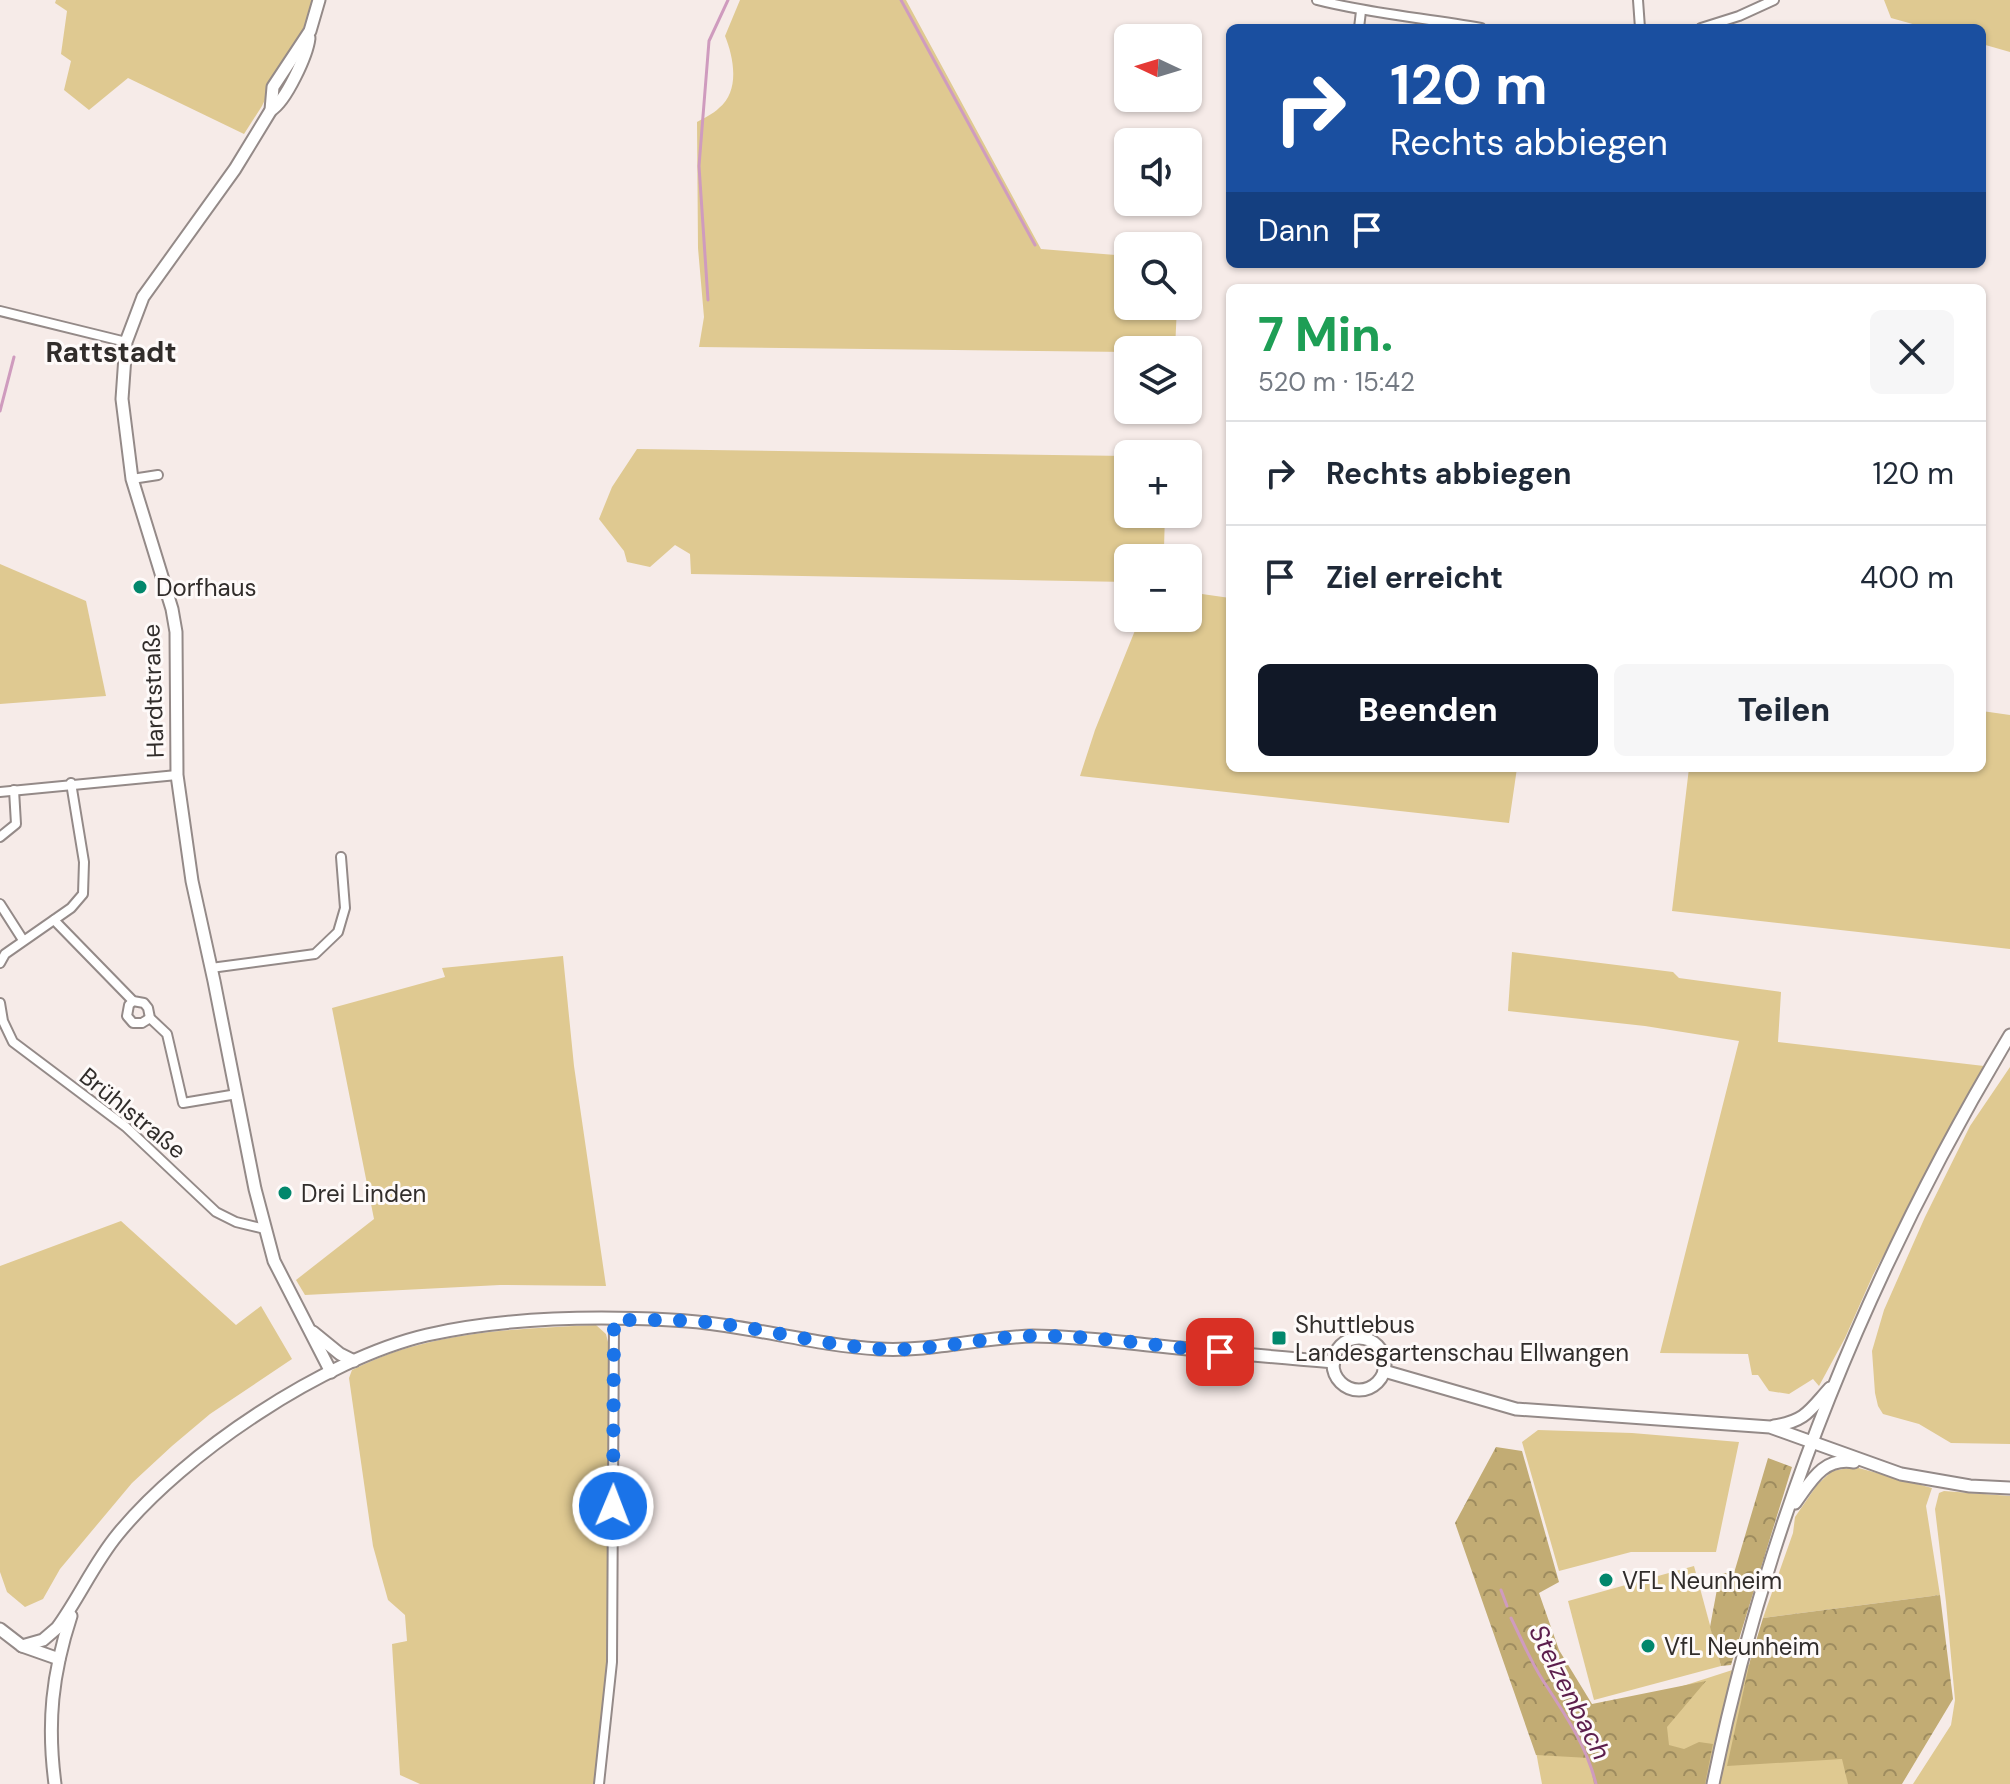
<!DOCTYPE html>
<html lang="de">
<head>
<meta charset="utf-8">
<style>
  :root { --surface:#fff; --page:#f6f6f7; --text:#1f2937; --muted:#747a83; --line:#e0e1e3; --accent:#111827 }
  body { margin:0; font-family:"DM Sans",sans-serif; background:var(--page); color:var(--text); height:100vh; display:flex; flex-direction:column; font-size:30px; white-space:nowrap }
  * { box-sizing:border-box; margin:0 }
  p { font-size:26px; color:var(--muted) }
  .icon { flex:none; width:44px; height:44px; fill:none; stroke:currentColor; stroke-width:2; stroke-linecap:round; stroke-linejoin:round }
  .map { position:relative; flex:1; overflow:hidden }
  .sheet { position:absolute; left:1226px; top:284px; width:760px; height:488px; display:flex; flex-direction:column; background:var(--surface); border-radius:12px; box-shadow:0 2px 6px #0004 }
  .sheet>* { flex:none }
  .top-card { position:absolute; left:1226px; top:24px; width:760px; height:244px; border-radius:12px; box-shadow:0 2px 6px #0004; background:#1a4fa0; color:#fff; overflow:hidden }
  .needle { width:52px; rotate:274deg }
  .tools { position:absolute; left:1114px; top:24px; display:grid; gap:16px }
  .tools a { display:grid; place-items:center; width:88px; height:88px; border-radius:12px; background:var(--surface); box-shadow:0 2px 6px #0004; font-size:40px }
  .pin { position:absolute; display:grid; place-items:center; width:68px; height:68px; color:#fff; margin:-34px; border-radius:16px; box-shadow:0 4px 12px #0006 }
  .me { position:absolute; width:88px; margin:-44px; rotate:1deg; stroke-linejoin:round; filter:drop-shadow(0 0 6px #0008) }
  .turn { display:flex; align-items:center; gap:28px; height:168px; padding:0 32px; font-size:36px }
  .turn .icon { width:104px; height:104px; stroke-width:2.5 }
  .turn b { display:block; font-size:56px; line-height:68px }
  .then { display:flex; align-items:center; height:76px; padding:0 32px; background:#0003; gap:16px; font-size:30px }
  .round { display:grid; place-items:center; flex:none; width:84px; height:84px; border-radius:12px; background:var(--page) }
  .summary { display:flex; align-items:center; justify-content:space-between; height:136px; padding:0 32px }
  h1 { font-size:48px; font-weight:800; line-height:60px; color:#1e9e55 }
  .button { display:flex; gap:16px; margin-top:auto; padding:16px 32px }
  .button a { flex:1; height:92px; border-radius:12px; background:var(--accent); color:#fff; font-size:32px; font-weight:800; line-height:92px; text-align:center }
  .button a+a { background:var(--page); color:var(--text) }
  ul { padding:0; list-style:none }
  li { display:flex; align-items:center; gap:24px; height:104px; padding:0 32px; border-top:2px solid var(--line) }
  li div { flex:1 }
  li b { display:block; font-size:30px }
  li em { font-style:normal }
  .map>svg:first-child { display:block }
  .green { fill:#dfc991 }
  .forest { fill:url(#forest-crowns) }
  .lines { fill:none; stroke-linecap:round; stroke-linejoin:round }
  .stream { stroke:#cf9bbe; stroke-width:3 }
  .street-casing { stroke:#948a88; stroke-width:12 }
  .secondary-casing { stroke:#948a88; stroke-width:15 }
  .street { stroke:#fff; stroke-width:8 }
  .secondary { stroke:#fff; stroke-width:11 }
  .route { stroke:#1a73e8; stroke-width:14; stroke-dasharray:0 25.2 }
  .poi-dot { fill:#02876c; stroke:#fefaf9; stroke-width:3 }
  .labels { text-anchor:middle; dominant-baseline:central; stroke-width:6; stroke-linejoin:round; paint-order:stroke }
  .poi-label { font-size:24px; fill:#312d2b; stroke:#fefaf9; text-anchor:start }
  .street-label { font-size:24px; fill:#312d2b; stroke:#fefaf9 }
  .water-label { font-size:26px; font-style:italic; fill:#5c1e4c; stroke:#fefaf9 }
  .quarter-label { font-size:28px; font-weight:bold; fill:#312d2b; stroke:#fefaf9 }
</style>
</head>
<body>
<div class="map">
<svg width="2010" height="1784" viewBox="0 0 2010 1784">
  <defs>
    <pattern id="forest-crowns" width="20" height="18" patternUnits="userSpaceOnUse" patternTransform="scale(2)"><rect width="20" height="18" fill="#c2ac74"/><path d="M2 6a3 3 0 1 1 6 0M12 15a3 3 0 1 1 6 0" fill="none" stroke="#9e8c5f"/></pattern>
  </defs>
  <rect width="100%" height="100%" fill="#f6ebe8"/>
  <!-- green -->
  <g class="green">
    <polygon points="56,0 314,0 306,27 279,70 262,106 244,134 128,78 89,110 64,90 71,61 61,54 67,11 55,3"/>
    <path d="M740,0H906L1041,249L1128,256V306H1177L1175,350L1128,352L699,347L704,317L698,248L697,122C704,118 713,114 719,108C740,91 734,58 725,36Z"/>
    <polygon points="1884,0 2010,0 2010,52 1982,44 1982,28 1927,28 1891,18"/>
    <polygon points="637,449 1128,456 1128,514 1165,514 1164,548 1159,558 1128,558 1128,582 691,574 690,554 675,545 650,567 627,562 624,551 599,519 612,487"/>
    <polygon points="0,564 86,601 106,696 0,704"/>
    <polygon points="1188,592 1230,598 1230,768 1517,768 1509,823 1080,776 1095,730 1140,618 1188,618"/>
    <polygon points="1982,711 2010,715 2010,949 1672,911 1689,768 1982,768"/>
    <polygon points="1512,952 1673,972 1679,978 1781,992 1778,1042 1984,1066 1873,1275 1845,1338 1819,1386 1813,1379 1789,1394 1769,1391 1758,1375 1752,1375 1748,1354 1660,1353 1739,1041 1645,1026 1508,1011"/>
    <polygon points="563,956 574,1066 606,1286 500,1285 305,1295 296,1280 374,1219 332,1008 445,977 442,968"/>
    <polygon points="2010,1067 2010,1444 1951,1443 1919,1424 1883,1414 1878,1406 1875,1393 1872,1351 1884,1310 1925,1217 1970,1126"/>
    <polygon points="121,1221 236,1325 261,1306 292,1359 210,1414 172,1446 132,1483 60,1569 43,1599 25,1607 7,1592 0,1572 0,1266"/>
    <path d="M596,1325L606,1334L609,1346L607,1668L595,1784H420L400,1775L392,1644L407,1641L405,1615L388,1600L373,1546L349,1378L352,1370C429,1331 512,1329 596,1325Z"/>
    <polygon points="1538,1430 1632,1433 1739,1442 1716,1552 1631,1552 1559,1571 1522,1442"/>
    <polygon points="1855,1467 1932,1488 1926,1506 1940,1595 1763,1618 1793,1533 1795,1517 1817,1485 1832,1471"/>
    <polygon points="1944,1491 2010,1496 2010,1784 1913,1784 1951,1725 1955,1700 1946,1602 1935,1509 1939,1493"/>
    <polygon points="1694,1566 1721,1666 1594,1700 1568,1601"/>
    <polygon points="1754,1663 1901,1784 1542,1784 1534,1741 1587,1717"/>
  </g>
  <!-- forest -->
  <g class="forest">
    <polygon points="1496,1447 1522,1451 1559,1582 1539,1593 1559,1650 1592,1704 1706,1681 1667,1727 1669,1745 1684,1749 1699,1742 1713,1744 1705,1784 1594,1784 1589,1758 1536,1755 1455,1523"/>
    <polygon points="1768,1458 1792,1467 1731,1665 1721,1666 1710,1627 1720,1573 1734,1573"/>
    <polygon points="1940,1595 1953,1699 1902,1784 1848,1784 1842,1759 1727,1766 1750,1661 1763,1618"/>
  </g>
  <g class="lines">
    <!-- stream -->
    <g class="stream">
      <polyline points="901,0 1035,245"/>
      <polyline points="708,300 699,166 709,41 728,0"/>
      <polyline points="0,411 14,357"/>
      <polyline points="1501,1590 1507,1606"/>
      <path d="M1511,1618C1521,1638 1530,1660 1542,1679C1564,1713 1586,1744 1596,1784"/>
    </g>
    <defs>
      <g id="street">
        <path d="M1317,0C1371,14 1426,18 1481,28"/>
        <polyline points="1638,0 1640,28"/>
        <polyline points="1359,28 1361,11"/>
        <polyline points="1701,28 1739,16 1774,0"/>
        <polyline points="0,311 126,342"/>
        <polyline points="132,479 158,475"/>
        <polyline points="0,792 177,775"/>
        <polyline points="0,837 16,824 14,790"/>
        <polyline points="0,904 23,940"/>
        <polyline points="54,920 133,1001 144,1003 148,1008 150,1018 167,1034 183,1103 237,1094"/>
        <polyline points="0,963 5,954 71,908 83,894 84,862 71,783"/>
        <polyline points="211,968 315,954 338,932 345,908 341,857"/>
        <polyline points="133,1001 129,1005 127,1016 133,1023 142,1023 150,1018"/>
        <polyline points="0,1003 3,1021 13,1042 126,1127 216,1212 236,1222 265,1229"/>
        <polyline points="599,1784 612,1662 614,1320"/>
      </g>
      <g id="secondary">
        <polyline points="319,0 310,31 273,87 271,110 235,169 143,297 126,342 122,399 132,479 172,609 176,632 177,775 192,881 214,981 255,1189 274,1261 331,1372"/>
        <path d="M271,110C286,101 307,55 309,38"/>
        <polyline points="313,1332 340,1354 354,1361"/>
        <circle cx="1359" cy="1364" r="26"/>
        <polyline points="1384,1371 1516,1409 1770,1427 1901,1474 1970,1486 2010,1488"/>
        <path d="M1774,1426C1806,1421 1810,1410 1830,1388"/>
        <path d="M1795,1503C1811,1481 1823,1457 1854,1462"/>
        <polyline points="0,1629 22,1646 59,1659"/>
        <path d="M22,1646L43,1640L57,1628C79,1598 94,1563 118,1534C184,1453 324,1359 427,1335C502,1318 594,1316 671,1320C742,1323 809,1345 879,1349C931,1352 982,1337 1033,1336C1075,1336 1117,1342 1159,1346C1217,1352 1275,1357 1334,1362"/>
        <path d="M55,1784C47,1723 52,1674 71,1616"/>
        <path d="M1713,1784C1767,1519 1871,1266 2010,1035"/>
      </g>
    </defs>
    <!-- street casing -->
    <use href="#street" class="street-casing"/>
    <!-- secondary casing -->
    <use href="#secondary" class="secondary-casing"/>
    <!-- street -->
    <use href="#street" class="street"/>
    <!-- secondary -->
    <use href="#secondary" class="secondary"/>
  </g>
  <g class="lines">
    <!-- route -->
    <path class="route" d="M613,1506L614,1320C655,1320 696,1319 736,1326C784,1333 831,1346 880,1349C931,1352 981,1337 1032,1336C1094,1335 1158,1346 1220,1352"/>
  </g>
  <!-- markers -->
  <g class="poi-dot">
    <circle cx="140" cy="587" r="8"/>
    <circle cx="285" cy="1193" r="8"/>
    <rect x="1271" y="1330" width="16" height="16" rx="4"/>
    <circle cx="1606" cy="1580" r="8"/>
    <circle cx="1648" cy="1646" r="8"/>
  </g>
  <g class="labels">
    <!-- poi labels -->
    <g class="poi-label">
      <text x="156" y="587">Dorfhaus</text>
      <text x="301" y="1193">Drei Linden</text>
      <text x="1295" y="1324">Shuttlebus<tspan x="1295" dy="28">Landesgartenschau Ellwangen</tspan></text>
      <text x="1622" y="1580">VFL Neunheim</text>
      <text x="1664" y="1646">VfL Neunheim</text>
    </g>
    <!-- street labels -->
    <g class="street-label">
      <text transform="translate(153 691) rotate(-92)">Hardtstraße</text>
      <text transform="translate(133 1113) rotate(39)">Brühlstraße</text>
    </g>
    <!-- water labels -->
    <g class="water-label">
      <text transform="translate(1570 1692) rotate(63)">Stelzenbach</text>
    </g>
    <!-- quarter labels -->
    <g class="quarter-label">
      <text x="111" y="352">Rattstadt</text>
    </g>
  </g>
</svg>
<div class="tools">
<a><svg class="needle" viewBox="-14 -14 28 28"><path d="M0-13l5 13h-10z" fill="#e53935"/><path d="M0 13l5-13h-10z" fill="#747a83"/></svg></a>
<a><svg class="icon" aria-label="sound" viewBox="0 0 24 24"><path d="M4 9h4l5-4v14l-5-4H4zM17 9q2 3 0 6"/></svg></a>
<a><svg class="icon" aria-label="search" viewBox="0 0 24 24"><circle cx="10" cy="10" r="6"/><path d="M15 15l6 6"/></svg></a>
<a><svg class="icon" aria-label="layers" viewBox="0 0 24 24"><path d="M12 4l9 5-9 5-9-5zM3 14l9 5 9-5"/></svg></a>
<a>+</a>
<a>−</a>
</div>
<div class="pin" style="left:1220px;top:1352px;background:#d93025"><svg class="icon" aria-label="arrive" viewBox="0 0 24 24"><path d="M6 21V4h12l-3 4 3 4H6"/></svg></div>
<svg class="me" style="left:613px;top:1506px" viewBox="-20 -20 40 40"><circle r="17" fill="#1a73e8" stroke="#fff" stroke-width="3"/><path d="M0-11L8 9 0 5-8 9z" fill="#fff"/></svg>
<div class="top-card">
<div class="turn"><svg class="icon" aria-label="right" viewBox="0 0 24 24"><path d="M7 20v-9h11M14 6l5 5-5 5"/></svg><div><b>120 m</b>Rechts abbiegen</div></div>
<div class="then">Dann<svg class="icon" aria-label="arrive" viewBox="0 0 24 24"><path d="M6 21V4h12l-3 4 3 4H6"/></svg></div>
</div>
<section class="sheet">
<div class="summary"><div><h1>7 Min.</h1><p>520 m · 15:42</p></div><a class="round"><svg class="icon" aria-label="close" viewBox="0 0 24 24"><path d="M6 6l12 12M18 6L6 18"/></svg></a></div>
<ul>
<li><svg class="icon" aria-label="right" viewBox="0 0 24 24"><path d="M7 20v-9h11M14 6l5 5-5 5"/></svg><div><b>Rechts abbiegen</b></div><em>120 m</em></li>
<li><svg class="icon" aria-label="arrive" viewBox="0 0 24 24"><path d="M6 21V4h12l-3 4 3 4H6"/></svg><div><b>Ziel erreicht</b></div><em>400 m</em></li>
</ul>
<div class="button"><a>Beenden</a><a>Teilen</a></div>
</section>
</div>
</body>
</html>
